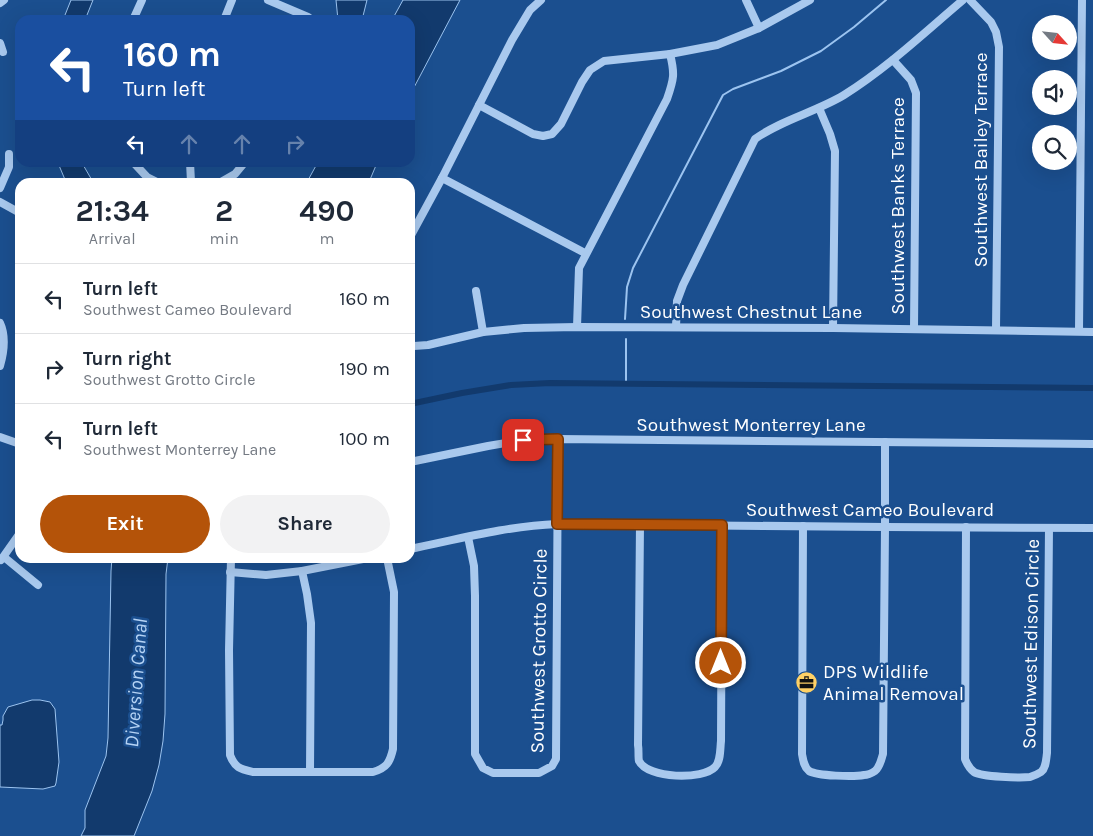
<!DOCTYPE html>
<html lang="en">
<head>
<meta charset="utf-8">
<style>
  :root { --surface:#fff; --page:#f2f2f3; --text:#1f2937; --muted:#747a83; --line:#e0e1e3; --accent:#b45309 }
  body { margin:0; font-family:Karla,sans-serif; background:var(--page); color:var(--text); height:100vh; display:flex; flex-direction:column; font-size:19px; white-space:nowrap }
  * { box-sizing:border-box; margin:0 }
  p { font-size:16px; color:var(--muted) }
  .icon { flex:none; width:28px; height:28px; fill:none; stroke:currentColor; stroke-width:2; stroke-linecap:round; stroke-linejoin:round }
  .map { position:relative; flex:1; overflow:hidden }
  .drawer { position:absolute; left:15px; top:178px; width:400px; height:385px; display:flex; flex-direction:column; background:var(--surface); border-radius:15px; box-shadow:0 5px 20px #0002 }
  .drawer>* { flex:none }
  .guide { position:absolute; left:15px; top:15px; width:400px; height:152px; border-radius:15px; box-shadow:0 5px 20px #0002; background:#1a4fa0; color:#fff; overflow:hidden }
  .needle { width:32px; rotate:117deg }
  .fabs { position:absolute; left:1032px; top:15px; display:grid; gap:10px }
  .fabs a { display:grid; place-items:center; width:45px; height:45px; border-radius:50%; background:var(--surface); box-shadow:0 5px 20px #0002; font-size:25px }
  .pin { position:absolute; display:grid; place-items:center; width:42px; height:42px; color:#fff; margin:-21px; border-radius:10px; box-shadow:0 2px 8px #0006 }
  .me { position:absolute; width:55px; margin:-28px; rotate:0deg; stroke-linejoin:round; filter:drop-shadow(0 0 4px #0008) }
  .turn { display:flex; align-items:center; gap:18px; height:105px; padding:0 25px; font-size:22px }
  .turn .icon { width:65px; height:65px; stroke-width:2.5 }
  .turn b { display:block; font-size:35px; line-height:42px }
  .lanes { display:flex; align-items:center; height:48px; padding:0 25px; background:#0003; justify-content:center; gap:25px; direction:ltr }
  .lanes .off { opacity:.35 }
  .eta { display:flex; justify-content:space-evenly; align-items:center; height:85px; text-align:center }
  .eta b { font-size:30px; font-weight:700; line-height:35px }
  .action { display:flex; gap:10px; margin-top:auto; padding:10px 25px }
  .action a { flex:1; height:58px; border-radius:30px; background:var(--accent); color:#fff; font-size:20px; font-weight:700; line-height:58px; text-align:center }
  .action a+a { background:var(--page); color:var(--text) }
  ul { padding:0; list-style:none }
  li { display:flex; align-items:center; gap:15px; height:70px; padding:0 25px; border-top:1px solid var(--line) }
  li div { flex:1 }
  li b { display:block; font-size:19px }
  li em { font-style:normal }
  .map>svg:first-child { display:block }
  .water { fill:#123a6d; stroke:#9cc4f0 }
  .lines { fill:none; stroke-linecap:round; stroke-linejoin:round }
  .stream { stroke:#9cc4f0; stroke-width:2 }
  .canal { stroke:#123a6d; stroke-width:6 }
  .minor { stroke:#a9c9ee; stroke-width:8 }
  .route-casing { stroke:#753606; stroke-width:12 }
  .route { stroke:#b45309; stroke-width:9 }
  .labels { text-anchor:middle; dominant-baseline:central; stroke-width:5; stroke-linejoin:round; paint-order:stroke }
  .street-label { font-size:19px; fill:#fff; stroke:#1b4f8f }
  .poi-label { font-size:19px; fill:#fff; stroke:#1b4f8f; text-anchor:start }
  .water-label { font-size:20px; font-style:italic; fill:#b5d3f5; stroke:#1b4f8f }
</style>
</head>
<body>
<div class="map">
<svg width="1093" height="836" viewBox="0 0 1093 836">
  <rect width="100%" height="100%" fill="#1b4f8f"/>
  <!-- water -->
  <g class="water">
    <polygon points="71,0 93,0 85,20 63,20"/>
    <polygon points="336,0 367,0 362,20 338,20"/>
    <polygon points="403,0 460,0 410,95 410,20 392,20"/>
    <polygon points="318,162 377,162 377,163 369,182 307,182"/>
    <polygon points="58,163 82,163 93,182 66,182"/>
    <polygon points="112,558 168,558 166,574 165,714 163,741 159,765 152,791 134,836 81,836 85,828 85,810 106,756 108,738 111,571"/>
    <polygon points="32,700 40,700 50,702 55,709 59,762 56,783 55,786 43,789 0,787 0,725 2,725 3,720 3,716 8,707"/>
  </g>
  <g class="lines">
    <!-- stream -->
    <g class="stream">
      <polyline points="625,319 627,287 633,268 723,95 733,89 781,71 821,51 854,27 886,0"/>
      <polyline points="626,384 626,339"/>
    </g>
    <!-- canal -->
    <polyline class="canal" points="410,404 462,393 511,385 550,383 1093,388"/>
    <!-- minor -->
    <g class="minor">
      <polyline points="268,0 308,17 312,20"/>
      <polyline points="746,0 759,28"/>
      <polyline points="970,0 991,22 996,32 999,47 996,330"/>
      <polyline points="0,3 4,0"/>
      <polyline points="133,20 142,0"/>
      <polyline points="224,20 232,0"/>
      <polyline points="0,43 3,52"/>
      <polyline points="893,60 911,80 916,93 914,329"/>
      <polyline points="479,105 533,134 543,136 552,134 561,124 582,82 590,70 604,61 670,54 717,45 759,28 810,0"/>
      <polyline points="819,108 830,134 835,151 833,328"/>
      <polyline points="133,162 147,177 157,182"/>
      <polyline points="190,162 191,182"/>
      <polyline points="442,178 585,253"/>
      <polyline points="221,182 235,174 245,162"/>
      <polyline points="0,188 9,167 9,154"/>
      <polyline points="0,202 20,213"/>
      <polyline points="410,237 442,178 512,40 530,10 541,0"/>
      <polyline points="476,291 483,332"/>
      <path d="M0,323C6,336 4,352 0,366"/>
      <path d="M577,327L579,268L667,99C674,79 675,74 670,54"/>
      <path d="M676,327L677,301L683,285L755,139C781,120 816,112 844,95C887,68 924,33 963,0"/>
      <polyline points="1079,331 1082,0"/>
      <polyline points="410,345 414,346 428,345 483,332 524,328 577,327 833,328 1093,332"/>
      <polyline points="0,437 20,444"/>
      <polyline points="410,462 488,446 523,440 558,439 1093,444"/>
      <path d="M640,524L638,745C639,750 638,757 639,761C648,779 703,780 715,767C721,761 720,749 721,741L722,525"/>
      <path d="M803,526L802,754C803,760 804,767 809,771C817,776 854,777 864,775C867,775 872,773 875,771C880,767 881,760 883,754L885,527V442"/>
      <path d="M966,527L965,759C967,764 970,769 974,772C982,777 1020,778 1030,777C1033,776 1038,774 1041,772C1046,768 1046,760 1047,753L1049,528"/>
      <polyline points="468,537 474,566 475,596 475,754 483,768 493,773 539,773 552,766 556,759 558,439"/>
      <path d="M410,549C459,539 507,526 557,524L885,527L1093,528"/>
      <polyline points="4,557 38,585"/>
      <path d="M231,558L229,650L230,755C235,768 240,769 253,772H373C387,768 390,762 393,749L394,592L387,558"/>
      <polyline points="1,560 20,533"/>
      <polyline points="302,571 307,594 311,623 310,771"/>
      <polyline points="230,572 266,575 302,571 368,558"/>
    </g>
  </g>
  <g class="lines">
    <defs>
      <polyline id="route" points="523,440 558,439 557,524 722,525 721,663"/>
    </defs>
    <!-- route casing -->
    <use href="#route" class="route-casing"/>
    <!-- route -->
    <use href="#route" class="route"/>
  </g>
  <!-- icons -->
  <defs>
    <symbol id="office-disc" viewBox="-11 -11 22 22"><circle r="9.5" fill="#ffd166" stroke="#1b4f8f"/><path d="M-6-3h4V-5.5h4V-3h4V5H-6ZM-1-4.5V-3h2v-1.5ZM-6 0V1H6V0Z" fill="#111"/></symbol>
  </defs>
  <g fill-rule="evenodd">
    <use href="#office-disc" x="794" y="670" width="25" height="25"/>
  </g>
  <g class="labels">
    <!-- street labels -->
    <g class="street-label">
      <text transform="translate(981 160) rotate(-90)">Southwest Bailey Terrace</text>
      <text transform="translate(898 206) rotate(-90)">Southwest Banks Terrace</text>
      <text x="751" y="312">Southwest Chestnut Lane</text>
      <text x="751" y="425">Southwest Monterrey Lane</text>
      <text x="870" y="510">Southwest Cameo Boulevard</text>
      <text transform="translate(1031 644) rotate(-89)">Southwest Edison Circle</text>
      <text transform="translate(539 651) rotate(-89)">Southwest Grotto Circle</text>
    </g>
    <!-- poi labels -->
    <g class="poi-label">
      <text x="823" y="672">DPS Wildlife<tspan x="823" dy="22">Animal Removal</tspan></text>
    </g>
    <!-- water labels -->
    <g class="water-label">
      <text transform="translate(136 683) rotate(-86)">Diversion Canal</text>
    </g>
  </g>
</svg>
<div class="fabs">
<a><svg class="needle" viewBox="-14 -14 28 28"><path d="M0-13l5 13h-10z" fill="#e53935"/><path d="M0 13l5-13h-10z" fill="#747a83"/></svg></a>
<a><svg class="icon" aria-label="sound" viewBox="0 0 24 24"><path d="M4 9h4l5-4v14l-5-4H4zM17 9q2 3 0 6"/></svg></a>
<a><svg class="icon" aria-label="search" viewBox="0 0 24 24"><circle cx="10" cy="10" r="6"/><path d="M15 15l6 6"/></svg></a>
</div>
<div class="pin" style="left:523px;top:440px;background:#d93025"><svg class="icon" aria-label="arrive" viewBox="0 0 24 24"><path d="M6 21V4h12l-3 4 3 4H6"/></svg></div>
<svg class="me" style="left:721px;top:663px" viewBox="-20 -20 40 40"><circle r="17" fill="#b45309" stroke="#fff" stroke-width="3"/><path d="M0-11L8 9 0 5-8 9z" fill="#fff"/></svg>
<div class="guide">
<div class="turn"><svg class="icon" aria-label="left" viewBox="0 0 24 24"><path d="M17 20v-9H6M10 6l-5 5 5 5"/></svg><div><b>160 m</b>Turn left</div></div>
<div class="lanes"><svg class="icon" aria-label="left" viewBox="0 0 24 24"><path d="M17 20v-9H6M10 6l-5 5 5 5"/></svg><svg class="icon off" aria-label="ahead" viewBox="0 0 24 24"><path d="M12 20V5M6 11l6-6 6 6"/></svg><svg class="icon off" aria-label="ahead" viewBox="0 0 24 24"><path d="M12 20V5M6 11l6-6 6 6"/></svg><svg class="icon off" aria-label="right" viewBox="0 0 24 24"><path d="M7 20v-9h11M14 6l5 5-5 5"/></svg></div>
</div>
<section class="drawer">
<div class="eta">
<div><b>21:34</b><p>Arrival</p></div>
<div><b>2</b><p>min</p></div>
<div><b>490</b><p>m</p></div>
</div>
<ul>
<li><svg class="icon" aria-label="left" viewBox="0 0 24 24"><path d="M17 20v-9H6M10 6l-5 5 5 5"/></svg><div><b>Turn left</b><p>Southwest Cameo Boulevard</p></div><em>160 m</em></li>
<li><svg class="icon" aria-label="right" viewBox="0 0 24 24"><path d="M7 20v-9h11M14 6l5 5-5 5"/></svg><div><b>Turn right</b><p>Southwest Grotto Circle</p></div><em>190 m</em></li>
<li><svg class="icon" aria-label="left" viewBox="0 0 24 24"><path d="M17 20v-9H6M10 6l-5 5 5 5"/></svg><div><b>Turn left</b><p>Southwest Monterrey Lane</p></div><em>100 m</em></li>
</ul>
<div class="action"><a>Exit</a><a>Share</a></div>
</section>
</div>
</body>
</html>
